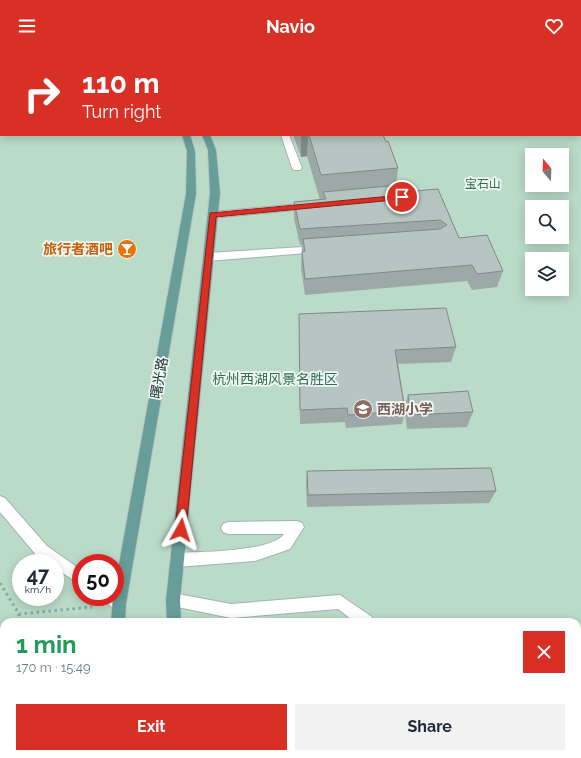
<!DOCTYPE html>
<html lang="en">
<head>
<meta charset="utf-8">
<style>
  :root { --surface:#fff; --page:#f2f2f3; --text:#1f2937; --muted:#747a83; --accent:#d93025 }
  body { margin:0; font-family:Raleway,"Noto Sans SC",sans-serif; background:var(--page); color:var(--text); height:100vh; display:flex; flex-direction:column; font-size:15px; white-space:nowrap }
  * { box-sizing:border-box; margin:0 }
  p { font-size:13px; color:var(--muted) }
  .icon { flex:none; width:22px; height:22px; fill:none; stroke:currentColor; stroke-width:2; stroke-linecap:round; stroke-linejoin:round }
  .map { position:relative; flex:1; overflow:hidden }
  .sheet { position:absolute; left:0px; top:566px; width:581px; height:140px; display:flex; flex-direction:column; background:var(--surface); border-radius:12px 12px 0 0; box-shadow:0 2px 10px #0003 }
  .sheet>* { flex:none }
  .top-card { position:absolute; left:0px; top:0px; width:581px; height:84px; box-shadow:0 2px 10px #0003; background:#d93025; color:#fff; overflow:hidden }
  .needle { width:26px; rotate:341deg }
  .fabs { position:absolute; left:525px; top:96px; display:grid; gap:8px }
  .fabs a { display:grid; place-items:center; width:44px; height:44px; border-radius:0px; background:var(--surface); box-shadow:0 2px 10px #0003; font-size:20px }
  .speed { position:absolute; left:12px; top:502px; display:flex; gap:8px; font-size:20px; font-weight:700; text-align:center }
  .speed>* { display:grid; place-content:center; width:52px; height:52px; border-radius:50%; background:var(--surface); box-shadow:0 2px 10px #0003; line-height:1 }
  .speed small { font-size:10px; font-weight:400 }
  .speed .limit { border:6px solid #d22; background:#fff; color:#111 }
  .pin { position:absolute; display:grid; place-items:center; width:34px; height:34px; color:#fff; margin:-17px; border:2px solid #fff; border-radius:50%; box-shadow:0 1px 4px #0007 }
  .me { position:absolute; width:44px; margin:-22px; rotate:6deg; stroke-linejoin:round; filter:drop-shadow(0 0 3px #0008) }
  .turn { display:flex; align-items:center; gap:14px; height:84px; padding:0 16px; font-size:18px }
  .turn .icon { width:52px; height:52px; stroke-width:2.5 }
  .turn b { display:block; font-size:28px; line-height:34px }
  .round { display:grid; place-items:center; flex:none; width:42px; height:42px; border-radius:0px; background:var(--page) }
  .summary { display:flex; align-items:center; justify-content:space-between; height:68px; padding:0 16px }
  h1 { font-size:24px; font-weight:700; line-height:30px; color:#1e9e55 }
  .cta { display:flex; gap:8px; margin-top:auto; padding:8px 16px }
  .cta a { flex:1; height:46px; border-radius:0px; background:var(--accent); color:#fff; font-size:16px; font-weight:700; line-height:46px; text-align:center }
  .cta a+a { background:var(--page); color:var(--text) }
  header { display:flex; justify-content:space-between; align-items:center; height:52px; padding:0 16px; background:var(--accent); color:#fff; font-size:18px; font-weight:700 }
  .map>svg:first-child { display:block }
  .green { fill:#badbc8; fill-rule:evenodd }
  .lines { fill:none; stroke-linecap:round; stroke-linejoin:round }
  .minor-casing { stroke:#a3b2af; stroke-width:2 }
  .major-casing { stroke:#bdc4c3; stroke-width:2 }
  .path { stroke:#82aca6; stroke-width:3; stroke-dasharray:2.5 3.5; stroke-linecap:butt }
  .minor { fill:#fff; fill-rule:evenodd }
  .major { fill:#679e99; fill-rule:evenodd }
  .wall { fill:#9da9a6 }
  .shaded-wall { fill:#7f8a87 }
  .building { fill:#b6c5c1; stroke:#7f8a87 }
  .route { fill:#d93025; stroke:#8d1f18 }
  .labels { text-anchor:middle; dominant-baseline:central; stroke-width:3.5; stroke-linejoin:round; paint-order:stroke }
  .far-park-label { font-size:12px; fill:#2e6e52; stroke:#f1f7f5 }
  .food-label { font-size:14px; font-weight:bold; fill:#c56008; stroke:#f1f7f5; text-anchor:end }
  .street-label { font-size:14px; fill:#223a37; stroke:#f1f7f5 }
  .park-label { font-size:14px; fill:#2e6e52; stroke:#f1f7f5 }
  .education-label { font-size:14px; font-weight:bold; fill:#785e54; stroke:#f1f7f5; text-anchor:start }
</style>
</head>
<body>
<header><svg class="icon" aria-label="menu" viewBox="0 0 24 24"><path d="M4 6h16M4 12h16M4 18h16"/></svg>Navio<svg class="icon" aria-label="heart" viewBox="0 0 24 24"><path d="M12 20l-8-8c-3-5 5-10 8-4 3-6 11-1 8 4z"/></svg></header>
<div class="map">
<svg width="581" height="706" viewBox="0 0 581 706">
  <rect width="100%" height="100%" fill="#e0eae8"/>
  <!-- green -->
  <path class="green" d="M0,0H581V706H0ZM1,1H580V83H1ZM532,103H562V133H532ZM532,155H562V185H532ZM532,207H562V237H532ZM21,511H55V545H21ZM81,511H115V545H81ZM4,570H577V702H4Z"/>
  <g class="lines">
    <defs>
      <g id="minor">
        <polygon points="245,0 253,0 254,1 246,1"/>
        <polygon points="281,83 289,83 302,116 300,118 294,118 292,116"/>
        <polygon points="311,151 314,152 316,154 314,156 212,166 207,163 212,160"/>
        <polygon points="319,194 324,197 319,200 208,209 204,208 203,205 204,202 208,201"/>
        <polygon points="0,444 5,446 47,494 81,518 81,533 55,516 55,511 48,511 37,504 0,460"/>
        <path d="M297,469L302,471L304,475L290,497L255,509L177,515L172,513L170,508L172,503L177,501C200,500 271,500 284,482H228L223,480L221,476L223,472L228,470Z"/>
        <polygon points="115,541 124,547 126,552 124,557 119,559 104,550 102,545 115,545"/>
        <polygon points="173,541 231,552 340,543 372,565 374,570 355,570 338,557 231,566 168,553 166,548 168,543"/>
      </g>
      <g id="major">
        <polygon points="140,0 148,0 149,1 141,1"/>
        <polygon points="158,0 166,0 167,1 159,1"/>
        <polygon points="182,83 190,83 195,99 196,142 126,552 125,570 111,570 113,545 115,545 115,534 186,142 187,99"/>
        <polygon points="202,83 210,83 216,98 220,141 180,548 181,570 167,570 166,548 210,141 208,98"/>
        <rect x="107" y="702" width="16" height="4"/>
        <rect x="170" y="702" width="16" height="4"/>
      </g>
    </defs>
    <!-- minor casing -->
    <use href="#minor" class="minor-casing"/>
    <!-- major casing -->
    <use href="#major" class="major-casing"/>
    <!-- path -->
    <g class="path">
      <polyline points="0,531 19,562 92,555"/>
      <polyline points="18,570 19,562"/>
      <polyline points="92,570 97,567"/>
      <polyline points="0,630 4,628"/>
    </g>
    <!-- minor -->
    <use href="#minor" class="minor"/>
    <!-- major -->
    <use href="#major" class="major"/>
  </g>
  <!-- wall -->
  <g class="wall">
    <rect x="261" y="0" width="94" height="1"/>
    <polygon points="293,83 383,83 398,116 396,133 403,140 438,137 459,186 503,219 497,235 472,238 467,229 305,243 301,216 302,193 300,193 294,167 294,150 320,148 307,104 301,105"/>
    <polygon points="299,262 456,295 451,310 398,312 405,354 408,343 473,360 467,375 407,377 405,361 402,372 346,376 345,370 300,372"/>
    <polygon points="307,419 496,439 489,451 307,455 306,432"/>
    <rect x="577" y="606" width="4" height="92"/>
    <polygon points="480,702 497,702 481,703"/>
  </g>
  <!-- shaded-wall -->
  <polygon class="shaded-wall" points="301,83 308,83 307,104 301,105"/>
  <!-- building -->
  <g class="building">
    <rect x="272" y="0" width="83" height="1"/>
    <polygon points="309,83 383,83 386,90 388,89 398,116 321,123"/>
    <polygon points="400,133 403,140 438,137 459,186 487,183 503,219 477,222 472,213 305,227 302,200 305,199 303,187 440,177 447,173 440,168 300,177 294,150 326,147 323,140"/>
    <polygon points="446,256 456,295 395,298 405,359 348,363 347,356 300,358 299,262"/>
    <polygon points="468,339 473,360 411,363 408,343"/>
    <polygon points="491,416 496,439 308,443 307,419"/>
    <polygon points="364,568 364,570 347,570"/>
    <rect x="577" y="606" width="4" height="88"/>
  </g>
  <!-- route -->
  <polygon class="route" points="402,143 406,145 405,147 216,165 186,478 184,482 181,483 177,482 175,478 210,161"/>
  <!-- icons -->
  <defs>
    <symbol id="bar-disc" viewBox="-11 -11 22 22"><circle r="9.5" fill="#e8710a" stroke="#f1f7f5"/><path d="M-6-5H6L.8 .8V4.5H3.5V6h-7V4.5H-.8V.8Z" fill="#fff"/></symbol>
    <symbol id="school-disc" viewBox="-11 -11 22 22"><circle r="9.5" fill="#8d6e63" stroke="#f1f7f5"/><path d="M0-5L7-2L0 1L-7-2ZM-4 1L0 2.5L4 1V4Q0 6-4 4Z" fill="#fff"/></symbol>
  </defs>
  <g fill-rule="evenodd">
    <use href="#bar-disc" x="116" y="186" width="22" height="22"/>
    <use href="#school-disc" x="352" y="346" width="22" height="22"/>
  </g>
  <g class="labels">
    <!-- far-park labels -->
    <g class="far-park-label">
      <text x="483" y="132">宝石山</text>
    </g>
    <!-- food labels -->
    <g class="food-label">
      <text x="113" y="197">旅行者酒吧</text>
    </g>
    <!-- street labels -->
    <g class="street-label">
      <text transform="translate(159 326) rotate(-80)">曙光路</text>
    </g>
    <!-- park labels -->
    <g class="park-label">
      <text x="275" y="327">杭州西湖风景名胜区</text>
    </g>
    <!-- education labels -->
    <g class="education-label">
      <text x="377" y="357">西湖小学</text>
    </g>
  </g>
</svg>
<div class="fabs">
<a><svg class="needle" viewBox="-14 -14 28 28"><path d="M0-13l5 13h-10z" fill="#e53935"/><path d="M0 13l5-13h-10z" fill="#747a83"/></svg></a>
<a><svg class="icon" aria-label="search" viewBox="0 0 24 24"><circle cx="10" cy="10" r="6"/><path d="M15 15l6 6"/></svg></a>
<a><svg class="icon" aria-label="layers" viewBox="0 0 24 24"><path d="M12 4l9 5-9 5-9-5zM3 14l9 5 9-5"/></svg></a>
</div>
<div class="speed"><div>47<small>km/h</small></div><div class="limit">50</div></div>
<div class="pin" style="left:402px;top:145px;background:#d93025"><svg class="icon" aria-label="arrive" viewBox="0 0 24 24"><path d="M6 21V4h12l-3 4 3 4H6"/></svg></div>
<svg class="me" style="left:181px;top:478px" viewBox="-20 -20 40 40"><path d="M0-17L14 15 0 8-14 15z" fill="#d93025" stroke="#fff" stroke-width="4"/></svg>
<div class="top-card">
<div class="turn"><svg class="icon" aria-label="right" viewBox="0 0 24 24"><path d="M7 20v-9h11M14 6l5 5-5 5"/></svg><div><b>110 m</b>Turn right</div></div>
</div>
<section class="sheet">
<div class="summary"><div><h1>1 min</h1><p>170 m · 15:49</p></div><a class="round" style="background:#d93025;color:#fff"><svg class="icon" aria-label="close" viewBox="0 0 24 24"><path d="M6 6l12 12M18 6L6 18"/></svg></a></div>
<div class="cta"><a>Exit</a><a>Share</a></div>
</section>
</div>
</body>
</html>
